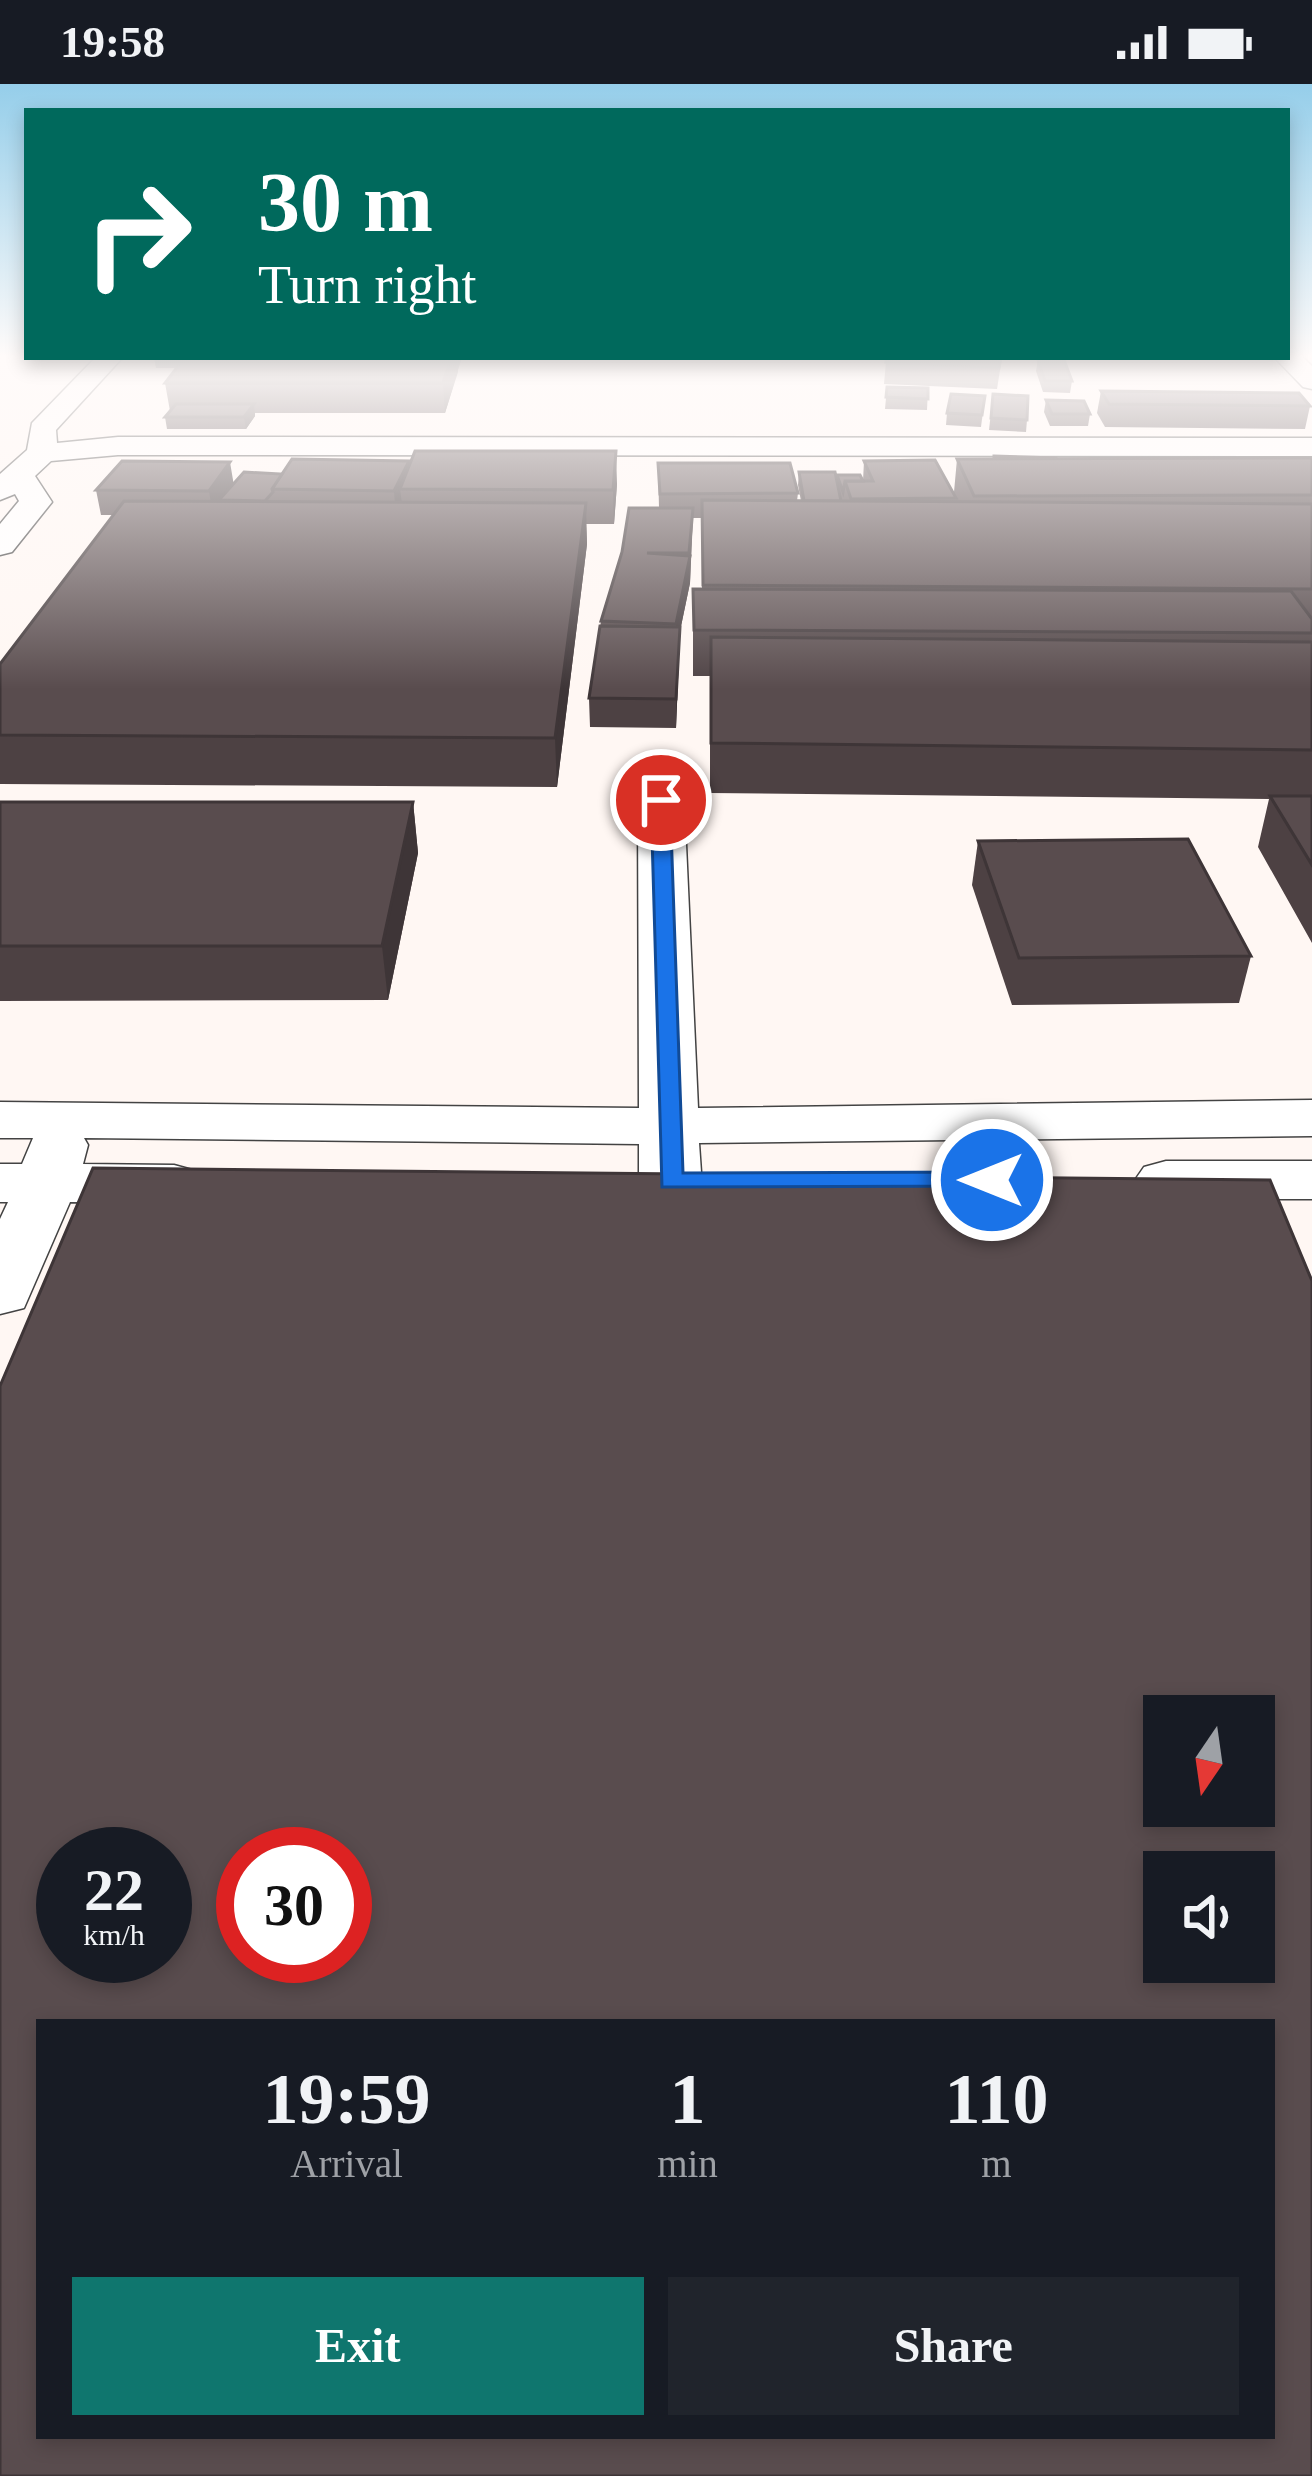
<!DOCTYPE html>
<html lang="en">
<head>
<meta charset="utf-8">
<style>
  :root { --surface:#171b24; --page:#20242c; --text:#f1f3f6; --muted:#9ea1a6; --accent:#0f766e }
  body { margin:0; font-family:Georgia,serif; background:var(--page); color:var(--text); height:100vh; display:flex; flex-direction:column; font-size:45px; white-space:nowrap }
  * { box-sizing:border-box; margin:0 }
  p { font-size:39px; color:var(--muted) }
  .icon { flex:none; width:66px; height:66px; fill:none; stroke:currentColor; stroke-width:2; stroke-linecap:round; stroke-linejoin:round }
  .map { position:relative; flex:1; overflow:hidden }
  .drawer { position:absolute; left:36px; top:1935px; width:1239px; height:420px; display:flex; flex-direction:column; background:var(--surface); border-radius:0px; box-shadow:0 6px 18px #0003 }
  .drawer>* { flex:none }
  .banner { position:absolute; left:24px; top:24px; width:1266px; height:252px; border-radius:0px; box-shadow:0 6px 18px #0003; background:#00695c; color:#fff; overflow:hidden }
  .needle { width:78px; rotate:193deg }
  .controls { position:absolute; left:1143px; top:1611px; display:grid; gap:24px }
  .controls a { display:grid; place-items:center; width:132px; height:132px; border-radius:0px; background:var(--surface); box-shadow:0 6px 18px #0003; font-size:60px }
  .speed { position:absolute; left:36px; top:1743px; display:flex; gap:24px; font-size:60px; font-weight:700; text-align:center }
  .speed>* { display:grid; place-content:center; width:156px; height:156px; border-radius:50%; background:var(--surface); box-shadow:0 6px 18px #0003; line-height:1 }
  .speed small { font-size:30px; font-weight:400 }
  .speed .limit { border:18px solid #d22; background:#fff; color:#111 }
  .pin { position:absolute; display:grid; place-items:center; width:102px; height:102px; color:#fff; margin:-51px; border:6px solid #fff; border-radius:50%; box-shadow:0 3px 12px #0007 }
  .me { position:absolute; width:132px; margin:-66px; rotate:270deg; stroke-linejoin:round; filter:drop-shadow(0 0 9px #0008) }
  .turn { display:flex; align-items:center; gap:42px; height:252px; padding:0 36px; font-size:54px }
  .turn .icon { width:156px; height:156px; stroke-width:2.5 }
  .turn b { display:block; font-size:84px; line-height:102px }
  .eta { display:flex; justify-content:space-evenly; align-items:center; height:204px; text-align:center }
  .eta b { font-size:72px; font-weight:800; line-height:84px }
  .cta { display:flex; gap:24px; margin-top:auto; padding:24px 36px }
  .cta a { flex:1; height:138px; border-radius:0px; background:var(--accent); color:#fff; font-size:48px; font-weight:800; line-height:138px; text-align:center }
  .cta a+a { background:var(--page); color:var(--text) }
  .status { display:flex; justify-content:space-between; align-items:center; height:84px; padding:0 60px; background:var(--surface); direction:ltr }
  .status svg { height:33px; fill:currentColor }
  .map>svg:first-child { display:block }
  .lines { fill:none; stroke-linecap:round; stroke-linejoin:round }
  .minor-casing { stroke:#434343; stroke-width:3 }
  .minor { fill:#fff; fill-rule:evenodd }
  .wall { fill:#4d4143 }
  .shaded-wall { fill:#3e3537 }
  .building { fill:#594c4e; stroke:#3e3537; stroke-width:3; fill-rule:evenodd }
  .route { fill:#1a73e8; stroke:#114b97; stroke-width:3 }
</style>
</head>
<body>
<div class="status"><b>19:58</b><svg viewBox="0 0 49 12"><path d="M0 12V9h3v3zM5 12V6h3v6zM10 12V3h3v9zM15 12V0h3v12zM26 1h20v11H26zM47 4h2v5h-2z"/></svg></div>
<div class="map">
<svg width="1312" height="2392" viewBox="0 0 1312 2392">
  <rect width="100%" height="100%" fill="#fff7f3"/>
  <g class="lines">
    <defs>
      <g id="minor">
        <polygon points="1299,270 1312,282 1312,305 1303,303 1274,273"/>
        <polygon points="96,273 123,273 56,346 57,359 118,353 1312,354 1312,372 118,371 51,377 35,392 52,418 12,468 0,471 0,440 19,417 15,410 0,416 0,390 27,366 32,339"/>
        <polygon points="661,702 677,706 684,716 698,1024 1312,1016 1312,1052 699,1059 701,1088 692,1101 670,1107 648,1101 639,1088 639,1060 84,1054 88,1061 83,1080 174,1081 196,1087 205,1100 196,1113 174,1119 70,1118 24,1224 0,1230 0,1135 8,1118 0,1118 0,1080 22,1080 33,1054 0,1054 0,1018 639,1024 638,716 645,706"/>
        <polygon points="1166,1077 1312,1077 1312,1115 1166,1115 1144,1109 1135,1096 1144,1083"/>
      </g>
    </defs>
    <!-- minor casing -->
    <use href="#minor" class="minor-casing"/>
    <!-- minor -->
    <use href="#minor" class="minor"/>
  </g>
  <!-- wall -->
  <g class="wall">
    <polygon points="154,273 462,273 445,329 255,329 255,332 246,345 167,345 165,333 170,327 165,299 177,284 156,284"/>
    <polygon points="1002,273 997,305 884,300 886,278"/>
    <polygon points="1038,276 1072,297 1070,309 1043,308 1036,287"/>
    <polygon points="887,303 928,304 927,326 885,325"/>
    <polygon points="1101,307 1310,322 1305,345 1105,343 1097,329"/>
    <polygon points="993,310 1027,336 1026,348 989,346"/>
    <polygon points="985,312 981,343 946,341 947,329"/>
    <polygon points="1046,316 1090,330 1088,342 1050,342 1044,328"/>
    <polygon points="1312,374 1312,859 1258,763 1269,715 710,709 710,592 693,592 693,505 702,505 702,434 693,434 690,499 680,547 676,644 590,643 589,614 601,537 659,424 658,379 798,409 797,417 801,417 798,401 799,388 837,395 863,397 864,377 954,408 957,375"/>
    <polygon points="409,377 409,382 617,400 614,440 586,440 587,460 557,703 0,700 0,580 113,431 101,431 96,406 234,399 282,390"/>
    <polygon points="0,718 413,718 418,769 388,916 0,917"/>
    <polygon points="978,757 1251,872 1239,919 1012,921 972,801"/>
  </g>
  <!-- shaded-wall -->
  <g class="shaded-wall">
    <polygon points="451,273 457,273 458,288 445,329 443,299"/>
    <polygon points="254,320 255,332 246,345 244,333"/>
    <polygon points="616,367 617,400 614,440 613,406"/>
    <polygon points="409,377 411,401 400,405 402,420 396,432 394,407"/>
    <polygon points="230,378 234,402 219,416 220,422 213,432 209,407"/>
    <polygon points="586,419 587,460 557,703 555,654"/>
    <polygon points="693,424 690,499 680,547 676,644 676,540 689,476"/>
    <polygon points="413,718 418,769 388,916 382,862"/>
  </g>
  <!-- building -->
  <g class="building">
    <polygon points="185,273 451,273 443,299 165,299"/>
    <polygon points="888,273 1001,273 999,284 886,278"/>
    <polygon points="1038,276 1064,276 1072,297 1045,297"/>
    <polygon points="887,303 928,304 928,315 886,313"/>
    <polygon points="1101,307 1299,309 1310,322 1109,320"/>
    <polygon points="951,310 985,312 982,331 947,329"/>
    <polygon points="993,310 1028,312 1027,336 991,334"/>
    <polygon points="1046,316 1084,317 1090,330 1052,330"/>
    <polygon points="176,320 254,320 244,333 165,333"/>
    <polygon points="415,367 616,367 613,406 400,405"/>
    <polygon points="994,372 1056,374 1056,375 994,375"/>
    <polygon points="1312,374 1312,411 974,412 957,375"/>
    <polygon points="292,375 409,377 394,407 272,405"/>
    <polygon points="935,376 956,414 851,415 845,397 873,397 864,377"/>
    <polygon points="122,377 230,378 209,407 96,406"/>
    <polygon points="658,379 790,379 798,409 660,410"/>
    <polygon points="244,388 282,390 272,405 273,408 265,417 219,416"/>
    <polygon points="799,388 835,388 841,417 804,417"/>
    <polygon points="837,391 860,391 863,397 845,397 843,408"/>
    <polygon points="702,416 1312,420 1312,505 703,501"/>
    <polygon points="124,417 586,419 555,654 0,651 0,580"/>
    <polygon points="629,424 693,424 689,469 647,469 690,472 676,540 601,537 622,468"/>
    <polygon points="693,505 1291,507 1312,535 1312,549 694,546"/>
    <polygon points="600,542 680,543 676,615 589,614"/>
    <polygon points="711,553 1312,558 1312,666 711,659"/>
    <polygon points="1270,712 1312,712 1312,781"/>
    <polygon points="0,718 413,718 382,862 0,862"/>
    <polygon points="1188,755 1251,872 1019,874 978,757"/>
    <path d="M93,1084L1270,1096L1312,1197V2392H0V1302ZM1164,1632H1254V1722H1164ZM63,1770H165V1872H63ZM243,1770H345V1872H243ZM1164,1788H1254V1878H1164ZM39,1938H1272V2352H39Z"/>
  </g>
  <!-- sky -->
  <linearGradient id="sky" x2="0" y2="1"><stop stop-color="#95ceea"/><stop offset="0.45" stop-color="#fffbfa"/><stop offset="1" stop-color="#fffbfa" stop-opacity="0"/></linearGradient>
  <rect width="1312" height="605" fill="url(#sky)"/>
  <!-- route -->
  <polygon class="route" points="661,710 670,716 683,1089 992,1088 1004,1096 1001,1102 662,1103 651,716"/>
</svg>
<div class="controls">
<a><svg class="needle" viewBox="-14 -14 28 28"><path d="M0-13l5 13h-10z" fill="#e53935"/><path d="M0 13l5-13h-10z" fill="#9ea1a6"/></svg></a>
<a><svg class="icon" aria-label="sound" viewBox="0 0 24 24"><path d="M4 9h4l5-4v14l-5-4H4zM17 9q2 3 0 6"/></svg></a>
</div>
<div class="speed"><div>22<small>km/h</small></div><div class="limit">30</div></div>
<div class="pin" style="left:661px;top:716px;background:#d93025"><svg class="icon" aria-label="arrive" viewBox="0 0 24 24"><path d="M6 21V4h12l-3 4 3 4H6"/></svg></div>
<svg class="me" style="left:992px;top:1096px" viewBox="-20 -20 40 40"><circle r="17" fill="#1a73e8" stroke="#fff" stroke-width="3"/><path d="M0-11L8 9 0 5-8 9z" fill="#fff"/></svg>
<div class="banner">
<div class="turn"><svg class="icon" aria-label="right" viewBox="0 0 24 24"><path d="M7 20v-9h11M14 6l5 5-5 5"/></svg><div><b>30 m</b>Turn right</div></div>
</div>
<section class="drawer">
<div class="eta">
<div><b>19:59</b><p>Arrival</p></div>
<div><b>1</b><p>min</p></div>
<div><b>110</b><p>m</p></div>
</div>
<div class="cta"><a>Exit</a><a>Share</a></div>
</section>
</div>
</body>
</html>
